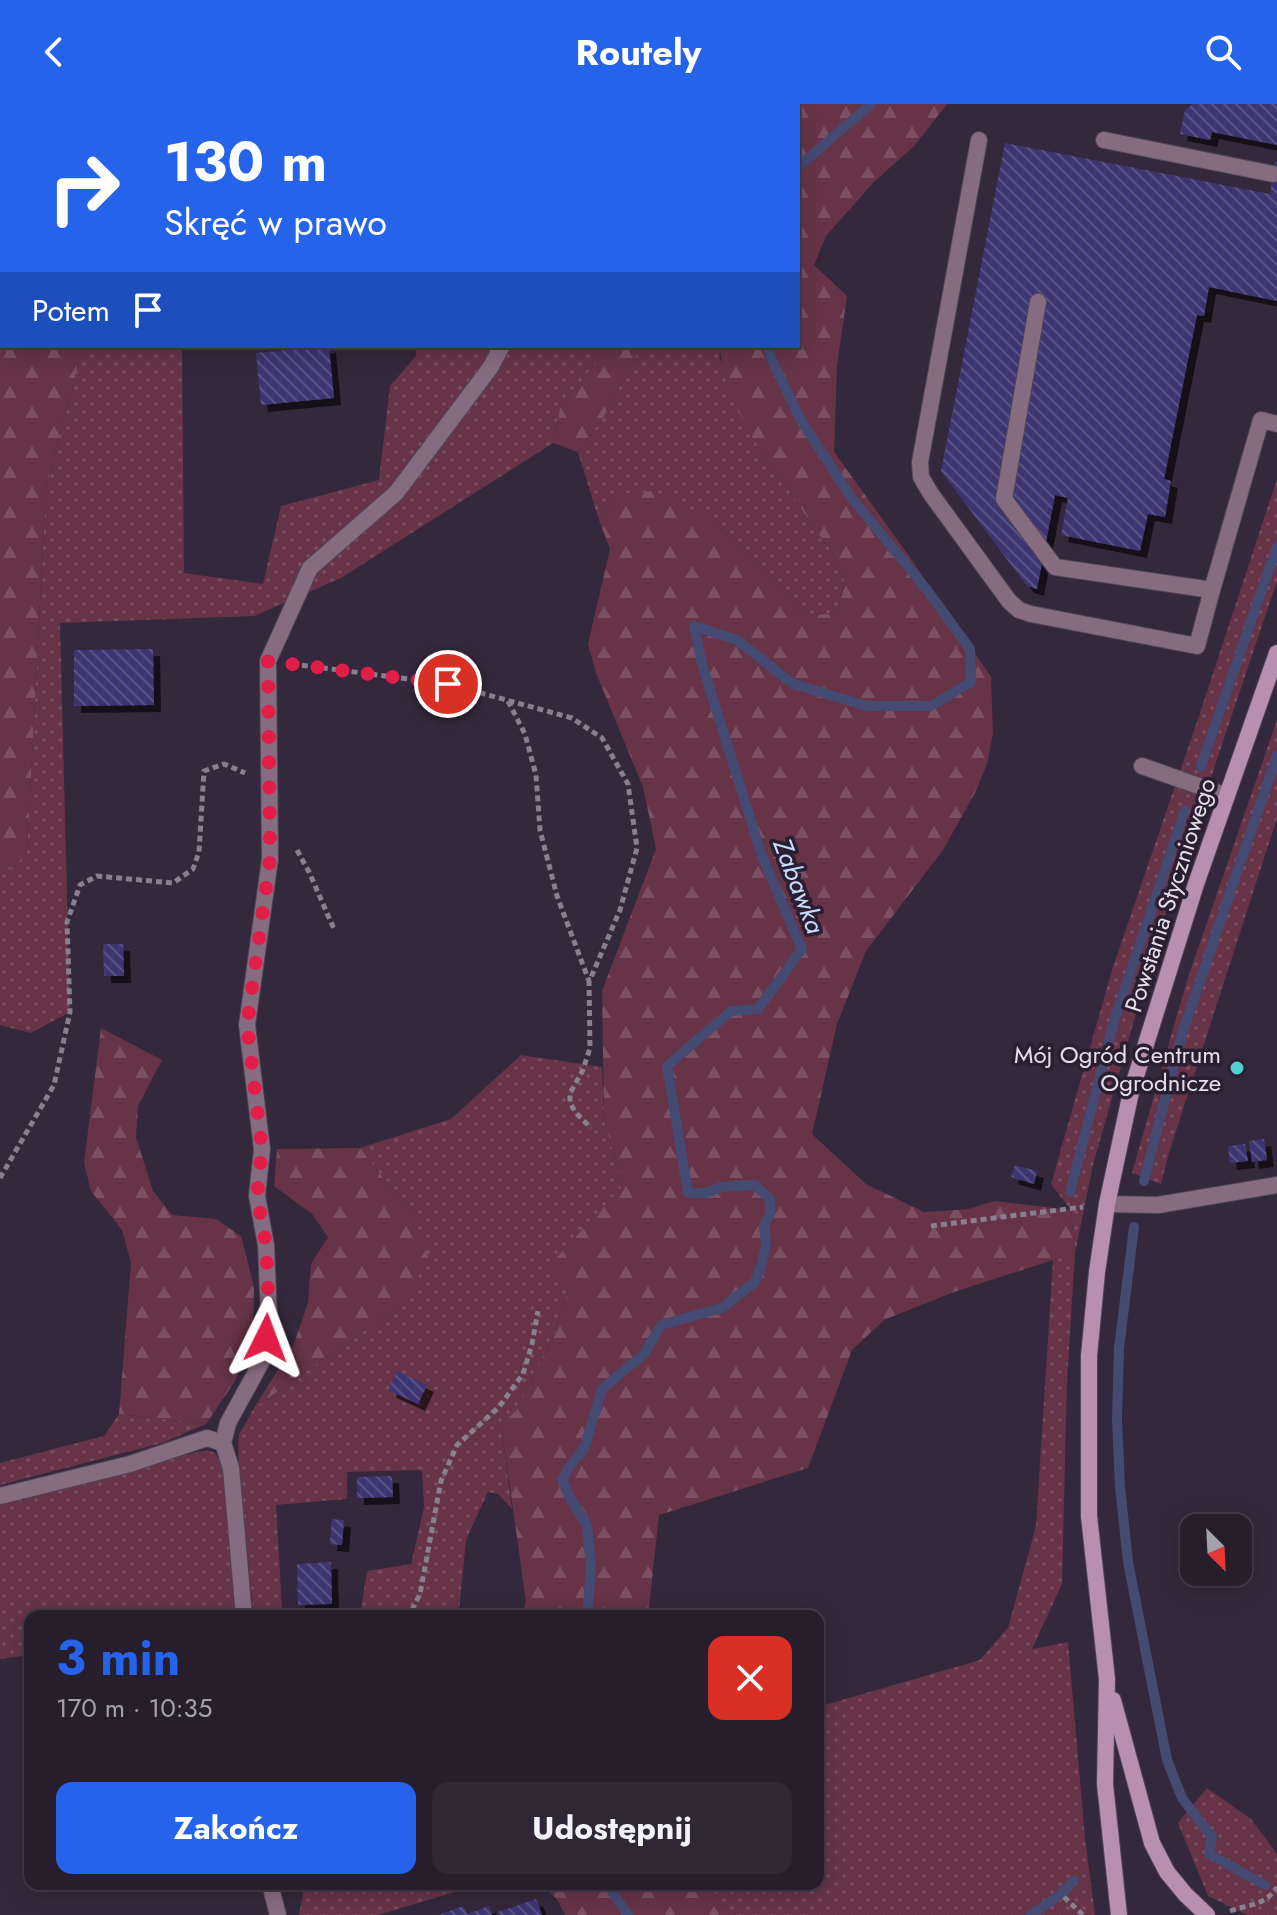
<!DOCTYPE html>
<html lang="pl">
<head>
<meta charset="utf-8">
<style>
  :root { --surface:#271e2d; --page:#2f2735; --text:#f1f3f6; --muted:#a4a2aa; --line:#433c49; --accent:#2563eb }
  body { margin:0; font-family:Jost,sans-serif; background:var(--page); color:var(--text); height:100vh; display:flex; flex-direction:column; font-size:30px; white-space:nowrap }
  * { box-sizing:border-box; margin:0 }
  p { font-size:26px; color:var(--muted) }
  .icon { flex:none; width:44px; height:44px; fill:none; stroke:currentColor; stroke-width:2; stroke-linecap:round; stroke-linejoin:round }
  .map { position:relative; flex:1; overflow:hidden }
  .details { position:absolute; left:24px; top:1506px; width:800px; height:280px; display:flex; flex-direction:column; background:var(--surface); border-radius:16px; box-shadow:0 4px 20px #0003,0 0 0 2px var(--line) }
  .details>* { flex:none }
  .top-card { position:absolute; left:0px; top:0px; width:800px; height:244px; box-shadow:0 4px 20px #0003,0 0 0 2px var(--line); background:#2563eb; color:#fff; overflow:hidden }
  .needle { width:52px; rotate:156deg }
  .fabs { position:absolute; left:1180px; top:1410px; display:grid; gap:16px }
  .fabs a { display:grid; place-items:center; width:72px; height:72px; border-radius:16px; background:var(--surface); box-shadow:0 4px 20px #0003,0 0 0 2px var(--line); font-size:40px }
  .pin { position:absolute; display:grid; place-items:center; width:68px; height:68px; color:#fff; margin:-34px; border:4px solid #fff; border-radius:50%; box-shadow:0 2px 8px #0007 }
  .me { position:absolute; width:88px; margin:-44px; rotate:3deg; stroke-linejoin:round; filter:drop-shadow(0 0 6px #0008) }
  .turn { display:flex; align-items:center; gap:28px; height:168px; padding:0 32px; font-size:36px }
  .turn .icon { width:104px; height:104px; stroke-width:2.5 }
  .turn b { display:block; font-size:56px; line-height:68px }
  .then { display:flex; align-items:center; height:76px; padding:0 32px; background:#0003; gap:16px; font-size:30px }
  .round { display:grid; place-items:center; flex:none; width:84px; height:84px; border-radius:16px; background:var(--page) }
  .headline { display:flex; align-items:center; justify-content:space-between; height:136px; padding:0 32px }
  h1 { font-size:48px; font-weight:700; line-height:60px; color:var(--accent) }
  .button { display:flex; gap:16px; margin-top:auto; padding:16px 32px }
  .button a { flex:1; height:92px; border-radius:16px; background:var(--accent); color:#fff; font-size:32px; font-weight:700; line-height:92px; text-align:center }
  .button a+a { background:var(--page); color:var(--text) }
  header { display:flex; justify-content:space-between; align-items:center; height:104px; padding:0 32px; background:var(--accent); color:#fff; font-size:36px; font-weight:700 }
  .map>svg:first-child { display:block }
  .grass { fill:url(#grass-dots) }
  .forest { fill:url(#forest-firs) }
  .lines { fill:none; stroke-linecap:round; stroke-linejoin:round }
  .stream { stroke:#454a72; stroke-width:10 }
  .building { fill:url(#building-back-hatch); filter:url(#shadow) }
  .service-casing { stroke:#504558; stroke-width:18 }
  .minor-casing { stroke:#504558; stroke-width:18 }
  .secondary-casing { stroke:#504558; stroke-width:18 }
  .path { stroke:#887f8f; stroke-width:5; stroke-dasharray:6 4; stroke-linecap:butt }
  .service { stroke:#866c81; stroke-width:16 }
  .minor { stroke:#866c81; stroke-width:16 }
  .secondary { stroke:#b88fb0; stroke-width:16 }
  .route { stroke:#e11d48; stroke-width:14; stroke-dasharray:0 25.2 }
  .poi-dot { fill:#52cdcd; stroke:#2a1e32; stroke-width:3 }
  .labels { text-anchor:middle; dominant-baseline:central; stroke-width:7; stroke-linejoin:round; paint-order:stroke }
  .street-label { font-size:24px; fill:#e5deeb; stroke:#2a1e32 }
  .poi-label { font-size:24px; fill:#e5deeb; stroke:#2a1e32; text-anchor:end }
  .water-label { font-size:26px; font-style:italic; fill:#cadcfe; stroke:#2a1e32 }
</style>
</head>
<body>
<header><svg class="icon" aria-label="back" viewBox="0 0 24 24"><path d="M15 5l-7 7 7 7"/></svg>Routely<svg class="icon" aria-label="search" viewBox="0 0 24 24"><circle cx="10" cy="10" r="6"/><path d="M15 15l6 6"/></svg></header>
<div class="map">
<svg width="1277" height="1811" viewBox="0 0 1277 1811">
  <defs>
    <pattern id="grass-dots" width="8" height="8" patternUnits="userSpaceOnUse" patternTransform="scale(2)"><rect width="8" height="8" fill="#663347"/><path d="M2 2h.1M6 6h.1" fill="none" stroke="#7c5062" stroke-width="1.8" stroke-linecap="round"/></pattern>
    <pattern id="forest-firs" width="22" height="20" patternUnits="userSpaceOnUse" patternTransform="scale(2)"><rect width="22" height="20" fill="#663347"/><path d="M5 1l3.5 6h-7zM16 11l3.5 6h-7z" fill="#7c5062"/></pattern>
    <pattern id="building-back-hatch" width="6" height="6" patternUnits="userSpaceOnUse" patternTransform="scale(2)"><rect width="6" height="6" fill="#3e3671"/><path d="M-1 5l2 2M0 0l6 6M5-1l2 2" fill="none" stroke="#5a5385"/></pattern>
    <filter id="shadow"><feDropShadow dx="7" dy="7" stdDeviation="0" flood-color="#0009"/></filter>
  </defs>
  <rect width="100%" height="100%" fill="#34283c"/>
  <!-- grass -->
  <g class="grass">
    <polygon points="70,0 749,0 748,2 70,2"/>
    <polygon points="83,242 182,242 184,469 263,480 281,402 379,376 390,282 416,252 416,242 610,242 561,301 553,339 341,474 254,512 60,519 70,908 31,929 0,921 0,769 13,764 27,748 46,384"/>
    <polygon points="641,242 719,242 720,254 758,343 833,450 845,478 838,508 805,513 713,416 619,390 599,416 578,348 603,314"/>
    <polygon points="1277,375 1277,477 1160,825 1093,1061 1075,1149 1067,1277 1062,1480 1032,1545 1068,1538 1085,1734 1095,1811 736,1811 706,1780 818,1780 818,1603 980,1556 1008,1524 1036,1422 1053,1156 1075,1148 1071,1106 1051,1080 1113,863 1199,612"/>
    <polygon points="1277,616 1277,714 1169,1049 1161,1080 1132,1069 1187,876"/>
    <polygon points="521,951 602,963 604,1017 623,1081 602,1106 568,1184 555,1229 516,1307 501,1319 512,1405 498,1390 488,1388 466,1436 459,1507 476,1512 360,1512 367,1467 411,1460 424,1403 422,1366 347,1368 347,1395 276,1401 282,1504 253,1505 241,1384 238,1345 239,1331 254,1304 400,1202 412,1111 360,1044 451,1015"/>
    <polygon points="119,1310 206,1320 162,1339 0,1381 0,1359 104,1332"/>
    <polygon points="207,1346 215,1349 222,1360 235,1512 30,1512 30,1551 0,1555 0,1401 164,1356"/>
    <polygon points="1207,1684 1251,1715 1277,1750 1277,1811 1247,1811 1208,1792 1178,1719"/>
    <polygon points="305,1780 398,1780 416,1786 482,1780 378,1811 299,1811"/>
  </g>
  <!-- forest -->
  <g class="forest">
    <polygon points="0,0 70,0 70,2 2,2 2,242 83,242 46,384 27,749 13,764 0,769"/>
    <polygon points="749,0 947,0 915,41 873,79 826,132 814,161 847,192 837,262 834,348 909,452 991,573 993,629 987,660 975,689 943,746 866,847 837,920 812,1030 866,1080 924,1108 968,1105 995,1097 1071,1106 1075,1149 954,1188 884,1216 852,1246 808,1364 659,1411 648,1512 522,1512 526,1498 501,1319 516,1307 555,1229 568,1184 551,1160 623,1081 604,1017 602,887 656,745 643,683 596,569 588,540 610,445 599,416 619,390 652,387 713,416 805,513 838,508 845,478 833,450 758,343 728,288 719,242 798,242 798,2 748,2"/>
    <polygon points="610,242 641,242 603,314 578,348 553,339 561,301"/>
    <polygon points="101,924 162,956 138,1002 136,1033 153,1087 172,1111 216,1115 241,1132 254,1182 253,1235 235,1277 206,1320 119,1310 131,1159 122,1126 91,1087 84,1059"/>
    <polygon points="360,1044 412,1111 429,1155 400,1202 254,1304 293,1242 308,1199 311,1160 328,1133 312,1110 274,1082 277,1045"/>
    <path d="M526,1780H706L736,1811H565C558,1793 546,1780 526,1780Z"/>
  </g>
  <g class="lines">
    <!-- stream -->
    <g class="stream">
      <polyline points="798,63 871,0"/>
      <polyline points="1201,662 1277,442"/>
      <polyline points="1144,1077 1182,930 1277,651"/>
      <polyline points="1070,1088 1114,917 1185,706"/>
      <polyline points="1134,1123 1119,1244 1117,1315 1120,1383 1128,1458 1167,1656 1182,1694 1212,1733 1209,1750 1265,1781"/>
      <polyline points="587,1512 591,1464 587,1421 570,1394 562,1376 569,1363 584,1345 602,1285 644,1250 661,1221 722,1204 755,1178 761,1163 766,1141 764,1121 770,1110 770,1095 755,1081 721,1083 706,1089 688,1089 667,962 731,907 758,905 802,845 762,752 702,560 694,522 737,536 793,580 867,602 931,602 971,578 970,545 927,486 850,392 800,315 771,254 768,242"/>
      <polyline points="607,1780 628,1811"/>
      <polyline points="1031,1811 1061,1790 1074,1777"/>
    </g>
  </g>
  <!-- building -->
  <g class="building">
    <polygon points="1193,0 1277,0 1277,41 1212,28 1210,36 1180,30 1185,6"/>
    <polygon points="1005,39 1270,90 1275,57 1277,58 1277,197 1209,183 1204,212 1197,211 1164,375 1171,377 1165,413 1148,410 1140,447 1061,431 1068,394 1055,391 1037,485 1027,482 941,367"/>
    <polygon points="329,242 334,294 261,301 256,249"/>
    <polygon points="153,545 154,601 74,602 74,546"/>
    <polygon points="103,840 123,840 124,872 104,872"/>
    <polygon points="1264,1035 1267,1056 1252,1058 1249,1037"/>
    <polygon points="1245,1040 1248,1057 1230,1059 1228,1042"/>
    <polygon points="1015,1061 1037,1067 1034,1080 1011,1073"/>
    <polygon points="397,1267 427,1281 418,1300 388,1286"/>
    <polygon points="392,1372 393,1393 357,1394 357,1373"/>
    <polygon points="332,1415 344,1416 342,1441 330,1440"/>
    <polygon points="331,1458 332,1500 298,1501 297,1460"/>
    <polygon points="332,1505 332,1512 278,1512 277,1508"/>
    <polygon points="536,1795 542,1811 499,1811 498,1808"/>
    <polygon points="463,1802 467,1810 489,1802 492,1811 439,1811"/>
  </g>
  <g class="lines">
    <defs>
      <g id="service">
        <polyline points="507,0 509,2"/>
        <polyline points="979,36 920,358 921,373 931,390 1009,497 1019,506 1031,510 1197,542 1212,486"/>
        <polyline points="1104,36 1273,70"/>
        <polyline points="1038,198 1004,395 1055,463 1212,486 1261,316 1277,320"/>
        <polyline points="1142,662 1227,692"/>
        <polyline points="0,1392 130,1360 207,1334 223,1339"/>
        <polyline points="244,1512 231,1364 223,1339 228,1319 263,1255 269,1213 266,1141 257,1092 262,1045 247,921 270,755 268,557 310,464 396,389 490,264 502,242"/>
        <polyline points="270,1780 278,1811"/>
      </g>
      <polyline id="minor" points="1107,1100 1158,1101 1277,1081"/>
      <g id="secondary">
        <polyline points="1113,1596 1152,1739 1167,1768 1185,1790 1207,1811"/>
        <polyline points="1119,1811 1105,1680 1107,1575 1089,1412 1089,1252 1097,1168 1107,1100 1131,988 1196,780 1277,549"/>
      </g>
    </defs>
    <!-- service casing -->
    <use href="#service" class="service-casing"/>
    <!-- minor casing -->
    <use href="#minor" class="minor-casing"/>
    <!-- secondary casing -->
    <use href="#secondary" class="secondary-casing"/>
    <!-- path -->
    <g class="path">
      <polyline points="292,560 448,580 572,614 602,634 628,680 637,744 620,806 589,878 590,944 583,966 570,989 570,998 575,1008 591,1024"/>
      <polyline points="508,597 525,630 536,671 540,726 557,792 589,877"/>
      <polyline points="297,746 309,768 334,825"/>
      <polyline points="0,1074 54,981 70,908 67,818 80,781 97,772 173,779 193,765 199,748 204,667 224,660 245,669"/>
      <polyline points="931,1122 1083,1103"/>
      <polyline points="412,1506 420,1490 441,1377 457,1341 499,1303 523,1270 532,1240 538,1207"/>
      <polyline points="1064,1793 1083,1811"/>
      <path d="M1230,1807C1249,1800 1265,1802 1277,1783"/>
    </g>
    <!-- service -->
    <use href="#service" class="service"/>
    <!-- minor -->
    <use href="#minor" class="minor"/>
    <!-- secondary -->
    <use href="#secondary" class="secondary"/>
  </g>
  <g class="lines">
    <!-- route -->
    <polyline class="route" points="266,1234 269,1213 266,1141 257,1092 262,1045 247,921 270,755 268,557 448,580"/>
  </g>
  <!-- markers -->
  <circle class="poi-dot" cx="1237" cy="964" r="8"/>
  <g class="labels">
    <!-- street labels -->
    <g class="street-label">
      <text transform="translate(1170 791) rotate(-72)">Powstania Styczniowego</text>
    </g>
    <!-- poi labels -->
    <g class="poi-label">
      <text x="1221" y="950">Mój Ogród Centrum<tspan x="1221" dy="28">Ogrodnicze</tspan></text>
    </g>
    <!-- water labels -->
    <g class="water-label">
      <text transform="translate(799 782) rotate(69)">Zabawka</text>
    </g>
  </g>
</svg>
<div class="fabs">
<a><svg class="needle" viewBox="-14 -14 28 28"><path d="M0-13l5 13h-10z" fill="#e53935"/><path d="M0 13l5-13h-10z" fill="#a4a2aa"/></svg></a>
</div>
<div class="pin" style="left:448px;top:580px;background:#d93025"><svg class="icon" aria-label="arrive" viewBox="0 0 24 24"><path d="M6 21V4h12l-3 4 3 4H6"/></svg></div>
<svg class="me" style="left:266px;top:1234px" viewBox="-20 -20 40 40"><path d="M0-17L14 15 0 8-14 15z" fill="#e11d48" stroke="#fff" stroke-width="4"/></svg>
<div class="top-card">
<div class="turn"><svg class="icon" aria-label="right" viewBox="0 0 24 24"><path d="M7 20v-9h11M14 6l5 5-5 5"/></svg><div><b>130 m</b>Skręć w prawo</div></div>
<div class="then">Potem<svg class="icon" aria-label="arrive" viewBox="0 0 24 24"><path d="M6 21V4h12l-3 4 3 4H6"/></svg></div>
</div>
<section class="details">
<div class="headline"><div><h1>3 min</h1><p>170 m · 10:35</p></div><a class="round" style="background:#d93025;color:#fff"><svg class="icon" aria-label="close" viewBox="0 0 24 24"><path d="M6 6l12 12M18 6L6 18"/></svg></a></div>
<div class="button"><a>Zakończ</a><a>Udostępnij</a></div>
</section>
</div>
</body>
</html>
